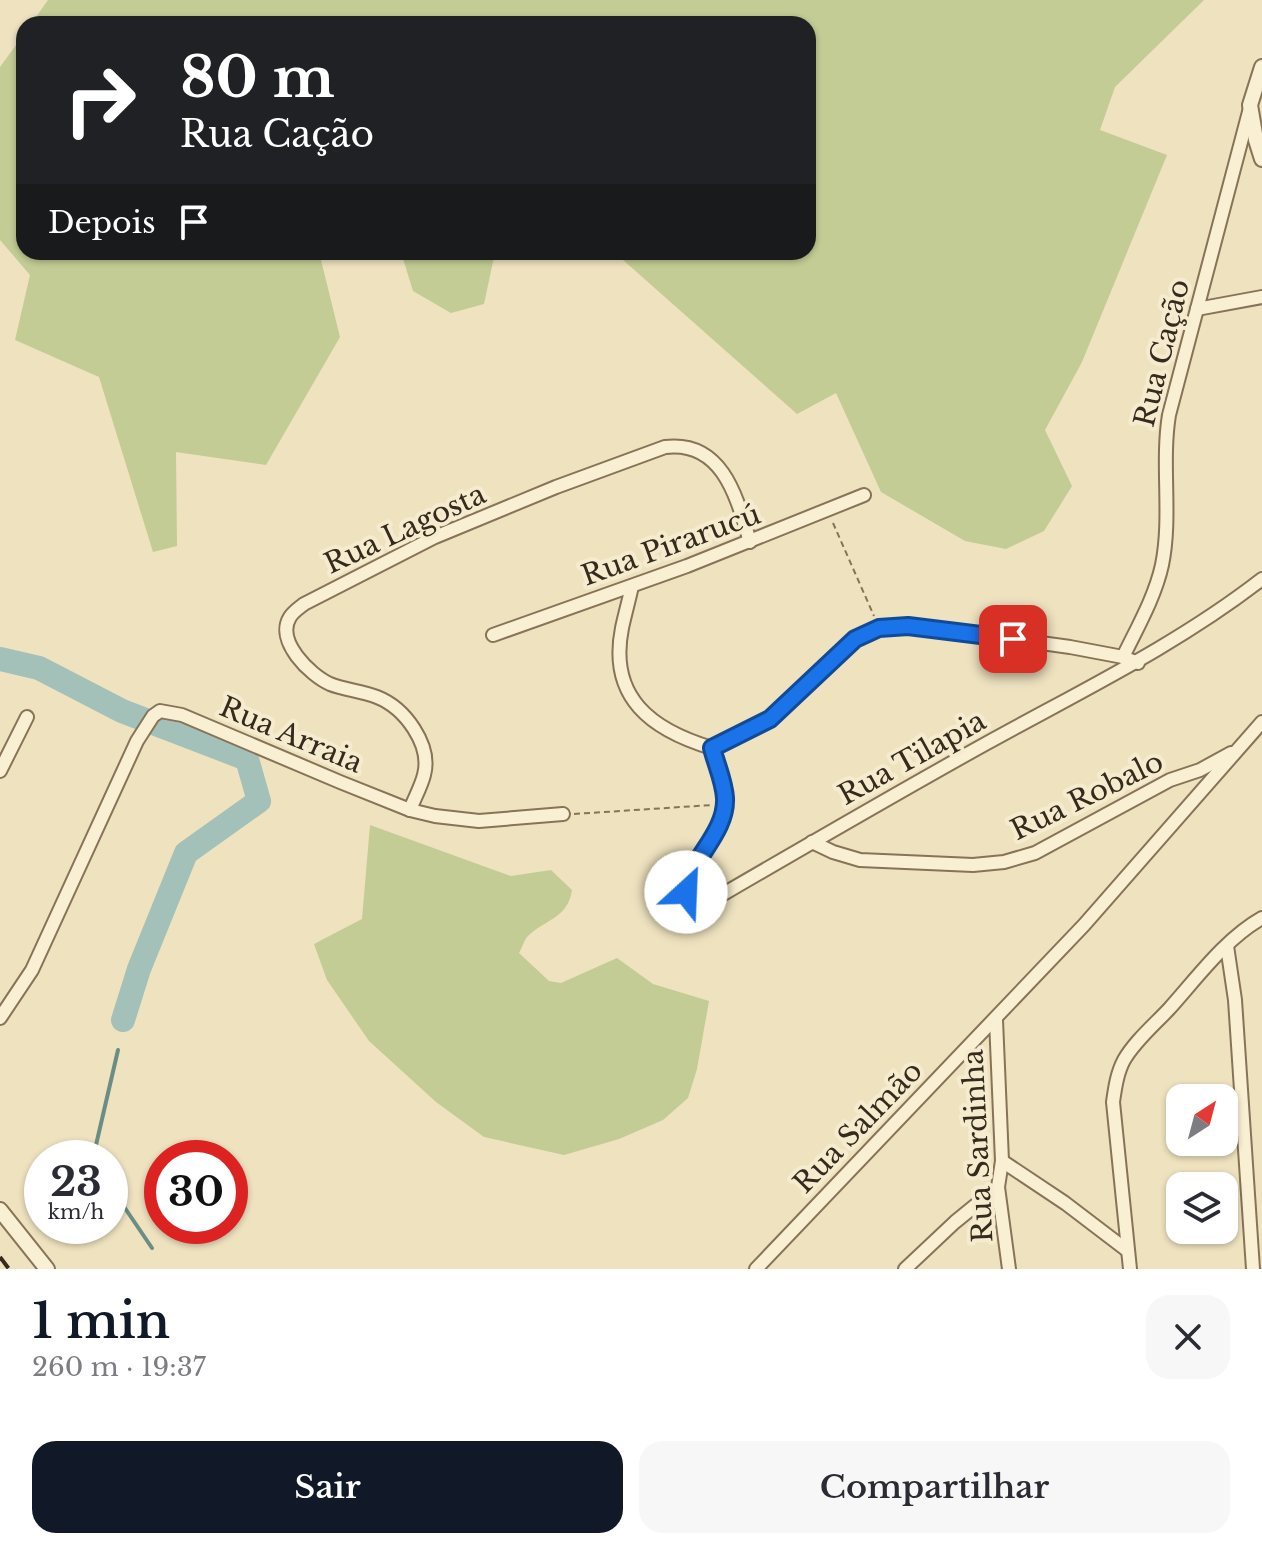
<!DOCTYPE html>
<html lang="pt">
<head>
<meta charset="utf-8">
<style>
  :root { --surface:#fff; --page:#f7f7f7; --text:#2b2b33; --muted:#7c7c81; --accent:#111827 }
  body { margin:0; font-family:"Libre Baskerville",serif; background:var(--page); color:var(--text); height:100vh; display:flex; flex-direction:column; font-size:30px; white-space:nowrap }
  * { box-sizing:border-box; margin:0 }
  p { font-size:26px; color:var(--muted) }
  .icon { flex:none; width:44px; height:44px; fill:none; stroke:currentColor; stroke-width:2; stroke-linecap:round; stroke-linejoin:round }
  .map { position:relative; height:1269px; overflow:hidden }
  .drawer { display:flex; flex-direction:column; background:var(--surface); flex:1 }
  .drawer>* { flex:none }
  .guide { position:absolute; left:16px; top:16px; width:800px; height:244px; border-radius:24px; box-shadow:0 2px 6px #0004; background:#202124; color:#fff; overflow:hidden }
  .needle { width:52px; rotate:36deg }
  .buttons { position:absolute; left:1166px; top:1084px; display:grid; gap:16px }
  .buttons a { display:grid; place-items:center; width:72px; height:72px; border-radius:16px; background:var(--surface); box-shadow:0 2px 6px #0004; font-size:40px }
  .speed { position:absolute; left:24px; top:1140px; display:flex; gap:16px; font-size:40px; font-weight:700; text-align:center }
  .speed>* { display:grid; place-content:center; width:104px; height:104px; border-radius:50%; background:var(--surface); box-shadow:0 2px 6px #0004; line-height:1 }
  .speed small { font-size:20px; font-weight:400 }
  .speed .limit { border:12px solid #d22; background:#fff; color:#111 }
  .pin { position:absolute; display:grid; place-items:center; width:68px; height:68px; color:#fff; margin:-34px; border-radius:16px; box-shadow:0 4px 12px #0006 }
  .me { position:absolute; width:88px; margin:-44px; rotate:25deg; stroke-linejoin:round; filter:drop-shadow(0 0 6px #0008) }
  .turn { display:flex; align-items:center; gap:28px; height:168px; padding:0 32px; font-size:36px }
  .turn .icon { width:104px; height:104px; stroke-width:2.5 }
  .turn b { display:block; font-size:56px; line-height:68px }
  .then { display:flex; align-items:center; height:76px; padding:0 32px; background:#0003; gap:16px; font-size:30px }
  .round { display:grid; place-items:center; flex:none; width:84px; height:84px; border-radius:24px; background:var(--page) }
  .summary { display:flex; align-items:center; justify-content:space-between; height:136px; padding:0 32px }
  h1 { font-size:48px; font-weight:600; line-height:60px; color:var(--accent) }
  .cta { display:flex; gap:16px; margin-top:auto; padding:16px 32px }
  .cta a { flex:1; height:92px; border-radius:24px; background:var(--accent); color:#fff; font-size:32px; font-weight:600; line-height:92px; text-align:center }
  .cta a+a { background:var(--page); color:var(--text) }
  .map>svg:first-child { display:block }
  .green { fill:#c3cc94 }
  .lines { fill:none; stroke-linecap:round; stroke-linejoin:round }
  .stream { stroke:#6a8e86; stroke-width:4 }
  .river { stroke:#a3c0b9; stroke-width:24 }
  .minor-casing { stroke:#877358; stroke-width:16 }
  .tertiary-casing { stroke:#877358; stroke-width:18 }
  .path { stroke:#877358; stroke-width:2; stroke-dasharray:6 4; stroke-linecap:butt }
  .minor { stroke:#f9efd3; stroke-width:12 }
  .tertiary { stroke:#f9efd3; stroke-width:14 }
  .rail { stroke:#362a1c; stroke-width:4; stroke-dasharray:14 14; stroke-linecap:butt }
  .route-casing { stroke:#114b97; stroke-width:20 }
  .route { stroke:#1a73e8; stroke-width:14 }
  .labels { text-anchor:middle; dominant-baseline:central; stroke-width:8; stroke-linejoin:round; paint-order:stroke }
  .street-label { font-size:28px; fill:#362a1c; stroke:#f5eccf }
</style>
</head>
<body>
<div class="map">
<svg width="1262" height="1269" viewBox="0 0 1262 1269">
  <rect width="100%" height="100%" fill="#eee2bf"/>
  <!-- green -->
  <g class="green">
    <polygon points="48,0 1204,0 1115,87 1100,130 1167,155 1082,362 1045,430 1072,486 1044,531 1006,549 965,541 881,492 836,393 797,414 614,252 808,252 808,24 31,24"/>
    <polygon points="24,34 24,252 319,252 340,337 266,465 176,452 177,546 153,552 99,377 15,340 30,275 0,240 0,67"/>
    <polygon points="401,252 495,252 484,304 451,313 413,291"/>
    <path d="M370,825L511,876L551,870L572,890C568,918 546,919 528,936C524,940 522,948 519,953L549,981L561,983L617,958L653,984L709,1001L697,1069L688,1098L663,1120L619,1139L564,1155L484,1137L436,1102L369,1041L327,980L314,944L362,919Z"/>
  </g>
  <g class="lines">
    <!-- stream -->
    <g class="stream">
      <polyline points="93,1158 118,1050"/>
      <polyline points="110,1186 152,1248"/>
    </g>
    <!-- river -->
    <polyline class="river" points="0,659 39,668 122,711 247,759 259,801 186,853 139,969 123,1020"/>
    <defs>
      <g id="minor">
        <polyline points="1197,309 1262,297"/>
        <path d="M632,586C629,600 625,614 622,628C608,698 652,730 712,748L770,719L855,639L879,628L908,626L941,629L1070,647L1123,657L1138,663"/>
        <polyline points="493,635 687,566 864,495"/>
        <path d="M1123,657C1137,628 1155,597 1162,565C1172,516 1161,464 1169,415L1250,108"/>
        <path d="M712,748C716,764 724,781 725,798C727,834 686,863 686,892C695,900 701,903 713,900C804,847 895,794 987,743C1081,691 1177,645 1262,579"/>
        <polyline points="0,771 27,717"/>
        <path d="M410,810C414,799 421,787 424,775C432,745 405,708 377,697C362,691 345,690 330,684C310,675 275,641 290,617C293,612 299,608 304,604L435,537L556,487L665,447C723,440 737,498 750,542"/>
        <polyline points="812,842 833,852 860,860 973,865 1004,862 1035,853 1170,780 1200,770 1231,753"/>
        <polyline points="1227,946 1235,1000 1253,1269"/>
        <polyline points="0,1018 32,970 137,741 153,716 160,711 182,715 340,782 410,810 435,816 479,821 563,814"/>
        <polyline points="996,1020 1002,1161 998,1187 1009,1269"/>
        <polyline points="1002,1161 1065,1203 1128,1251"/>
        <polyline points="756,1269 1084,925 1262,722"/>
        <polyline points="905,1269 955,1222 998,1187"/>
        <path d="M1130,1269L1113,1102C1115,1088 1117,1073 1124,1060C1135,1041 1154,1025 1169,1009C1197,978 1225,939 1262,918"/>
      </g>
      <g id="tertiary">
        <polyline points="1262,67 1250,105 1256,140 1262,159"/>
        <polyline points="0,1210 47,1269"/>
      </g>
    </defs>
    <!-- minor casing -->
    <use href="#minor" class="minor-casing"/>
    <!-- tertiary casing -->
    <use href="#tertiary" class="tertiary-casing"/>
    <!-- path -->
    <g class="path">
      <polyline points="833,523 874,616"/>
      <polyline points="574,814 712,805"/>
    </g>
    <!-- minor -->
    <use href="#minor" class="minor"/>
    <!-- tertiary -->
    <use href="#tertiary" class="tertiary"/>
    <!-- rail -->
    <polyline class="rail" points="0,1257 9,1269"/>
  </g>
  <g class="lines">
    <defs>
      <path id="route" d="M686,892C686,863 727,834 725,798C724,781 716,764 712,748L770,719L855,639L879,628L908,626L1013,639"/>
    </defs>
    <!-- route casing -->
    <use href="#route" class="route-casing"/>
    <!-- route -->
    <use href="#route" class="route"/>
  </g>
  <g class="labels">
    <!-- street labels -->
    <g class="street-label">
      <text transform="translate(1162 353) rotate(-76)">Rua Cação</text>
      <text transform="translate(405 529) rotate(-25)">Rua Lagosta</text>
      <text transform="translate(671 545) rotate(-20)">Rua Pirarucú</text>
      <text transform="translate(291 735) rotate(23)">Rua Arraia</text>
      <text transform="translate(912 758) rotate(-29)">Rua Tilapia</text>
      <text transform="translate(1087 796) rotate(-26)">Rua Robalo</text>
      <text transform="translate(858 1127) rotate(-46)">Rua Salmão</text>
      <text transform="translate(978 1146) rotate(-93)">Rua Sardinha</text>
    </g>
  </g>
</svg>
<div class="buttons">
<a><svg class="needle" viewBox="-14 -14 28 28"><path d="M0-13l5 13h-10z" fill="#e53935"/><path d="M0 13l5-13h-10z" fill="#7c7c81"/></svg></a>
<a><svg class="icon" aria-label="layers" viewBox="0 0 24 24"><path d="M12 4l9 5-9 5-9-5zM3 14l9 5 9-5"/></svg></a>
</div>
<div class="speed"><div>23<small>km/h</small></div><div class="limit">30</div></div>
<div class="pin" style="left:1013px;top:639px;background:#d93025"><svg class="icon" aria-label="arrive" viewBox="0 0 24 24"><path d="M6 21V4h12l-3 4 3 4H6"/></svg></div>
<svg class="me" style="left:686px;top:892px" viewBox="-20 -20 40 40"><circle r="19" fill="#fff"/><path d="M0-13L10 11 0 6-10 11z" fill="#1a73e8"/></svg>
<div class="guide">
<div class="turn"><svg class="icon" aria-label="right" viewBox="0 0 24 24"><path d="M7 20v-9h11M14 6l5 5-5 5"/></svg><div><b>80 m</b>Rua Cação</div></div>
<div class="then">Depois<svg class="icon" aria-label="arrive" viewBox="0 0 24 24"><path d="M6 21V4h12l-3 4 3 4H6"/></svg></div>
</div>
</div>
<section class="drawer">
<div class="summary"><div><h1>1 min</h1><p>260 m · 19:37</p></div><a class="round"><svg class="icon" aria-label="close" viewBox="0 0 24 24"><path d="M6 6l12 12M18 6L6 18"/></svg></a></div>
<div class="cta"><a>Sair</a><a>Compartilhar</a></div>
</section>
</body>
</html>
